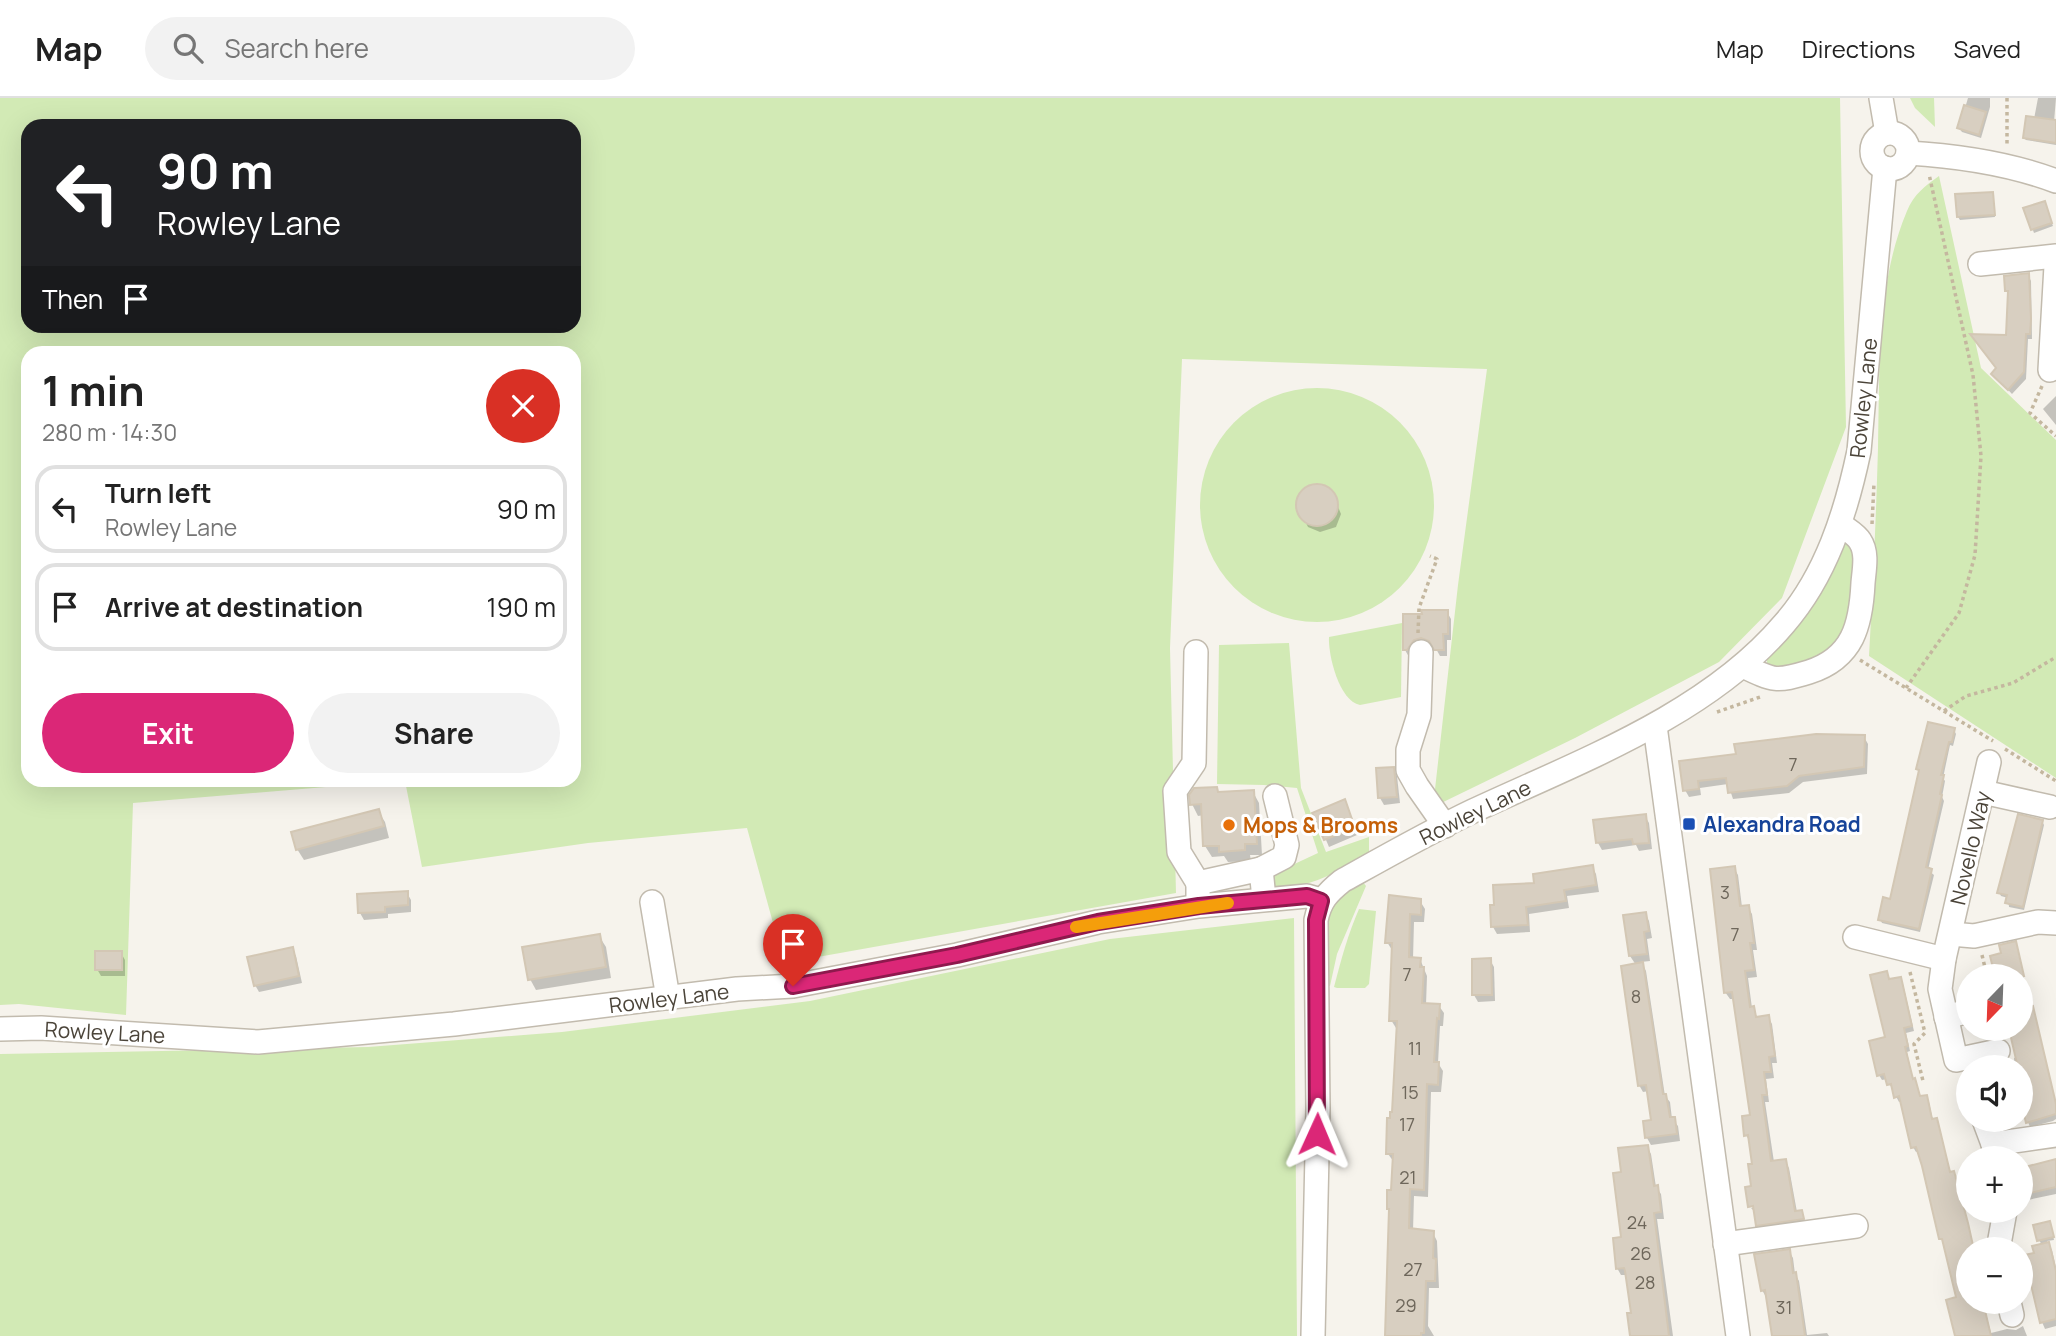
<!DOCTYPE html>
<html lang="en">
<head>
<meta charset="utf-8">
<style>
  :root { --surface:#fff; --page:#f2f2f2; --text:#222; --muted:#767676; --line:#e0e0e0; --accent:#db2777 }
  body { margin:0; font-family:Manrope,sans-serif; background:var(--page); color:var(--text); height:100vh; display:flex; flex-direction:column; font-size:26px; white-space:nowrap }
  * { box-sizing:border-box; margin:0 }
  p { font-size:23px; color:var(--muted) }
  .icon { flex:none; width:38px; height:38px; fill:none; stroke:currentColor; stroke-width:2; stroke-linecap:round; stroke-linejoin:round }
  .map { position:relative; flex:1; overflow:hidden }
  .side { position:absolute; left:21px; top:248px; width:560px; height:441px; display:flex; flex-direction:column; background:var(--surface); border-radius:21px; box-shadow:0 7px 28px #0002 }
  .side>* { flex:none }
  .guide { position:absolute; left:21px; top:21px; width:560px; height:214px; border-radius:21px; box-shadow:0 7px 28px #0002; background:#202124; color:#fff; overflow:hidden }
  .needle { width:46px; rotate:203deg }
  .buttons { position:absolute; left:1956px; top:866px; display:grid; gap:14px }
  .buttons a { display:grid; place-items:center; width:77px; height:77px; border-radius:50%; background:var(--surface); box-shadow:0 7px 28px #0002; font-size:35px }
  .pin { position:absolute; display:grid; place-items:center; width:60px; height:60px; color:#fff; margin:-72px -30px; border-radius:50% 50% 50% 0; rotate:-45deg; box-shadow:0 0 7px #0007 }
  .pin .icon { rotate:45deg }
  .me { position:absolute; width:77px; margin:-38px; rotate:1deg; stroke-linejoin:round; filter:drop-shadow(0 0 5px #0008) }
  .turn { display:flex; align-items:center; gap:24px; height:147px; padding:0 21px; font-size:32px }
  .turn .icon { width:91px; height:91px; stroke-width:2.5 }
  .turn b { display:block; font-size:49px; line-height:60px }
  .then { display:flex; align-items:center; height:66px; padding:0 21px; background:#0003; gap:14px; font-size:26px }
  .round { display:grid; place-items:center; flex:none; width:74px; height:74px; border-radius:37px; background:var(--page) }
  .overview { display:flex; align-items:center; justify-content:space-between; height:119px; padding:0 21px }
  h1 { font-size:42px; font-weight:700; line-height:52px }
  .primary-button { display:flex; gap:14px; margin-top:auto; padding:14px 21px }
  .primary-button a { flex:1; height:80px; border-radius:42px; background:var(--accent); color:#fff; font-size:28px; font-weight:700; line-height:80px; text-align:center }
  .primary-button a+a { background:var(--page); color:var(--text) }
  ul { padding:0; list-style:none }
  li { display:flex; align-items:center; gap:21px; height:88px; margin:0 14px 10px; padding:0 7px; border:4px solid var(--line); border-radius:21px }
  li div { flex:1 }
  li b { display:block; font-size:26px }
  li em { font-style:normal }
  header { display:flex; align-items:center; gap:42px; box-sizing:border-box; height:98px; padding:0 35px; background:var(--surface); border-bottom:2px solid var(--line) }
  header strong { font-size:33px }
  nav { display:flex; gap:38px; margin-inline-start:auto; font-size:24px }
  .search { width:490px; height:63px; background:var(--page); display:flex; align-items:center; gap:18px; box-sizing:border-box; padding:0 24px; border-radius:38px; color:var(--muted); font-size:26px }
  .map>svg:first-child { display:block }
  .green { fill:#d2eab5; fill-rule:evenodd }
  .shadow { fill:#0003 }
  .building { fill:#d8cfc1; stroke:#d3c7b4; stroke-width:2 }
  .lines { fill:none; stroke-linecap:round; stroke-linejoin:round }
  .minor-casing { stroke:#c2bbae; stroke-width:26 }
  .path { stroke:#c4b79f; stroke-width:3.5; stroke-dasharray:3.5 3.5; stroke-linecap:butt }
  .minor { stroke:#fff; stroke-width:23 }
  .route-casing { stroke:#8e194d; stroke-width:18 }
  .route { stroke:#db2777; stroke-width:12 }
  .slow { stroke:#f59e0b; stroke-width:12 }
  .transit-dot { fill:#1a4fb4; stroke:#fff; stroke-width:2.5 }
  .food-dot { fill:#e8710a; stroke:#fff; stroke-width:2.5 }
  .labels { text-anchor:middle; dominant-baseline:central; stroke-width:6; stroke-linejoin:round; paint-order:stroke }
  .number-label { font-size:18px; fill:#6e675b }
  .street-label { font-size:21px; fill:#4b4439; stroke:#fff }
  .transit-label { font-size:21px; font-weight:bold; fill:#164399; stroke:#fff; text-anchor:start }
  .food-label { font-size:21px; font-weight:bold; fill:#c56008; stroke:#fff; text-anchor:start }
</style>
</head>
<body>
<header>
<strong>Map</strong>
<div class="search"><svg class="icon" aria-label="search" viewBox="0 0 24 24"><circle cx="10" cy="10" r="6"/><path d="M15 15l6 6"/></svg>Search here</div>
<nav><a>Map</a><a>Directions</a><a>Saved</a></nav>
</header>
<div class="map">
<svg width="2056" height="1238" viewBox="0 0 2056 1238">
  <rect width="100%" height="100%" fill="#f6f3ec"/>
  <!-- green -->
  <g class="green">
    <path d="M0,0H1840L1846,329L1782,500L1719,564L1575,640L1433,709L1458,487L1487,271L1182,261L1170,550L1176,795L784,865L747,730L588,745L422,769L405,683L574,682V256H28V682L398,683L133,705L126,917L19,906L0,907ZM28,28H574V228H28Z"/>
    <polygon points="1910,0 1934,0 1935,29 1915,10"/>
    <path d="M1939,78L1981,270L2056,342V680L1869,558C1873,489 1876,420 1878,350C1880,272 1876,186 1907,113C1914,96 1925,88 1939,78Z"/>
    <circle cx="1317" cy="407" r="117"/>
    <polygon points="1845,446 1850,446 1856,458 1847,535 1829,556 1781,574 1767,568 1767,559 1799,523 1842,447"/>
    <path d="M1402,525L1401,599L1360,607C1339,603 1328,557 1329,539Z"/>
    <path d="M1289,545L1301,690L1326,754L1369,739V758C1349,768 1293,799 1272,787L1273,776L1318,755L1297,690L1264,687L1217,686L1219,547Z"/>
    <polygon points="1362,783 1366,788 1337,856 1330,888 1326,886 1327,815 1344,793"/>
    <path d="M1359,811L1376,813L1369,886L1365,890H1337L1334,889C1341,862 1348,836 1359,811Z"/>
    <polygon points="1294,820 1297,1238 0,1238 0,956 368,949 562,934 810,903 1110,841"/>
  </g>
  <!-- shadow -->
  <g class="shadow">
    <polygon points="1968,0 1990,0 1990,9 1981,40 1962,34 1959,30"/>
    <polygon points="2038,0 2056,0 2054,24 2056,24 2056,47 2026,42 2024,40 2034,21"/>
    <polygon points="1992,95 1995,119 1960,122 1958,119"/>
    <polygon points="2045,108 2053,128 2034,135 2025,111"/>
    <polygon points="2028,177 2031,183 2032,241 2028,241 2026,281 2012,296 1993,276 1998,271 2008,239 2010,198 2007,192"/>
    <polygon points="2056,298 2056,327 2043,311"/>
    <polygon points="1317,387 1325,389 1332,394 1341,416 1336,429 1320,434 1308,429 1298,409 1303,394 1309,389"/>
    <polygon points="1447,514 1451,521 1451,542 1447,542 1447,558 1440,558 1435,549 1426,547 1409,559 1405,552 1405,518"/>
    <polygon points="1954,632 1956,636 1953,648 1950,647 1943,680 1945,683 1942,699 1944,703 1928,772 1934,777 1920,834 1882,825 1880,821 1891,803 1920,675 1917,671"/>
    <polygon points="1864,639 1868,646 1867,676 1803,684 1789,695 1733,701 1728,686 1700,690 1701,697 1689,699 1685,692 1681,665"/>
    <polygon points="1393,671 1397,678 1400,705 1384,707 1380,700"/>
    <polygon points="1216,691 1219,696 1253,694 1259,705 1262,757 1250,757 1251,763 1228,764 1224,758 1212,759 1205,748 1204,717 1198,718 1192,706"/>
    <polygon points="1345,704 1357,737 1329,749 1315,716"/>
    <polygon points="378,713 385,724 389,740 304,762 297,751"/>
    <polygon points="1645,718 1649,725 1652,751 1639,753 1636,747 1602,752 1598,745"/>
    <polygon points="2042,723 2044,727 2024,812 2009,809 2008,800 2001,798 1999,794"/>
    <polygon points="1592,769 1596,776 1599,794 1567,798 1569,810 1529,816 1530,834 1497,836 1493,829 1536,786"/>
    <polygon points="1734,770 1738,777 1742,809 1748,809 1752,816 1757,852 1753,852 1757,879 1748,880 1752,910 1758,921 1768,919 1772,926 1777,965 1772,965 1774,980 1766,981 1769,1004 1765,1004 1774,1064 1785,1063 1789,1070 1797,1114 1801,1114 1806,1128 1762,1134 1758,1127 1756,1115 1751,1110 1762,1109 1753,1090 1754,1067 1750,1044 1746,1037 1752,1018 1735,901 1730,901 1725,894"/>
    <polygon points="407,795 411,802 411,814 388,816 388,820 364,822 360,815"/>
    <polygon points="1420,803 1425,811 1424,824 1414,824 1413,861 1420,861 1427,878 1426,907 1439,908 1444,915 1443,928 1440,928 1438,965 1443,973 1441,994 1431,994 1428,1099 1414,1098 1413,1133 1433,1135 1437,1143 1439,1190 1429,1190 1428,1228 1434,1238 1386,1238 1394,1064 1388,1056 1394,1016 1399,930 1396,930 1391,922 1392,852 1387,844"/>
    <polygon points="1645,816 1649,823 1652,840 1647,841 1650,863 1641,864 1646,873 1665,998 1670,1004 1672,1021 1678,1028 1680,1043 1651,1047 1647,1040 1645,1025 1653,1023 1649,993 1643,994 1639,987 1636,867 1630,858 1625,819"/>
    <polygon points="599,838 606,849 611,880 536,892 530,881"/>
    <polygon points="2015,845 2056,1006 2056,1021 2053,1023 2030,1029 2028,1024 2021,970 2015,970 2014,960 2017,959 2010,931 2021,931 2021,878 1996,878 1992,859 2003,857"/>
    <polygon points="292,851 296,858 302,885 259,894 255,887"/>
    <polygon points="121,855 125,862 125,878 101,878 97,871"/>
    <polygon points="1490,862 1494,869 1495,903 1478,904 1474,897"/>
    <polygon points="1887,875 1890,883 1900,881 1903,886 1914,933 1906,935 1910,953 1907,954 1913,982 1917,987 1921,1000 1926,999 1929,1004 1933,1023 1936,1022 1939,1027 1969,1152 1969,1204 1983,1204 1991,1235 2007,1231 2016,1232 2023,1228 2027,1238 1956,1238 1957,1198 1919,1053 1916,1054 1913,1049 1902,1003 1899,1004 1887,981 1882,982 1879,977 1887,940"/>
    <polygon points="1647,1049 1651,1056 1656,1089 1661,1096 1664,1121 1657,1121 1673,1238 1632,1238 1633,1217 1627,1177 1621,1177 1617,1170 1623,1141 1623,1075"/>
    <polygon points="2056,1063 2056,1096 2023,1103 2021,1099 2021,1071"/>
    <polygon points="2051,1128 2054,1142 2047,1143 2052,1152 2056,1170 2056,1228 2045,1231 2042,1224 2036,1156 2042,1147 2039,1142"/>
    <polygon points="1789,1153 1793,1160 1795,1176 1799,1183 1807,1237 1827,1235 1829,1238 1773,1238 1766,1199 1762,1192"/>
  </g>
  <!-- building -->
  <g class="building">
    <polygon points="1964,7 1986,14 1979,37 1957,30"/>
    <polygon points="2026,18 2056,22 2056,45 2023,40"/>
    <polygon points="1993,94 1995,117 1957,119 1955,96"/>
    <polygon points="2045,103 2052,125 2031,132 2023,110"/>
    <polygon points="2029,175 2031,221 2030,236 2026,236 2024,274 2008,292 1991,276 1996,270 1970,236 2006,237 2008,193 2005,193 2004,178"/>
    <circle cx="1317" cy="407" r="21"/>
    <polygon points="1421,512 1448,512 1448,536 1443,536 1444,552 1434,552 1429,543 1421,540 1414,542 1407,552 1403,552 1403,516 1422,516"/>
    <polygon points="1928,624 1955,630 1952,644 1949,644 1941,677 1944,677 1940,696 1942,697 1926,769 1932,771 1919,831 1878,822 1883,799 1890,801 1919,672 1916,671"/>
    <polygon points="1816,636 1865,637 1864,669 1799,678 1787,688 1728,695 1726,680 1698,683 1699,691 1683,693 1679,663 1736,656 1734,646"/>
    <polygon points="1394,669 1397,699 1378,700 1376,670"/>
    <polygon points="1217,689 1218,694 1254,692 1257,746 1245,746 1245,752 1219,754 1219,748 1203,748 1201,706 1190,707 1189,697 1194,690"/>
    <polygon points="1345,701 1355,730 1324,742 1312,715"/>
    <polygon points="379,711 384,728 296,752 291,734"/>
    <polygon points="1646,716 1649,745 1633,746 1632,741 1596,745 1593,722"/>
    <polygon points="2018,716 2043,722 2023,809 2005,805 2007,797 1997,795"/>
    <polygon points="1593,767 1596,787 1564,792 1566,803 1526,809 1528,827 1491,829 1490,807 1494,807 1493,787 1534,785 1533,776"/>
    <polygon points="1735,768 1740,808 1749,807 1754,845 1750,845 1754,872 1745,873 1750,909 1754,908 1756,919 1769,917 1775,958 1769,959 1771,974 1764,974 1767,997 1762,997 1771,1063 1786,1061 1795,1113 1802,1112 1804,1121 1756,1128 1753,1108 1748,1109 1745,1089 1751,1088 1748,1066 1752,1066 1748,1037 1744,1038 1742,1018 1750,1017 1732,894 1724,895 1710,771"/>
    <polygon points="408,793 408,807 385,809 385,814 358,815 357,796"/>
    <polygon points="1389,797 1421,801 1421,817 1410,816 1409,859 1421,860 1420,869 1424,869 1422,905 1440,906 1439,921 1437,920 1434,964 1439,964 1438,987 1427,986 1424,1092 1410,1091 1409,1130 1434,1133 1433,1160 1436,1161 1435,1183 1426,1183 1424,1235 1421,1235 1421,1238 1385,1238 1389,1111 1387,1111 1387,1092 1391,1092 1393,1056 1386,1056 1387,1020 1390,1020 1390,1014 1392,1014 1397,923 1389,923 1392,845 1385,845"/>
    <polygon points="1646,814 1649,833 1644,834 1647,856 1629,858 1623,817"/>
    <polygon points="600,836 606,869 528,882 522,849"/>
    <polygon points="2016,843 2024,878 1995,878 1990,858 2001,855 1999,847"/>
    <polygon points="293,849 299,878 254,888 247,859"/>
    <rect x="95" y="853" width="27" height="19"/>
    <polygon points="1491,860 1492,897 1472,897 1472,861"/>
    <polygon points="1643,864 1663,996 1666,996 1670,1019 1675,1019 1677,1036 1645,1040 1643,1023 1651,1022 1646,987 1638,988 1621,868"/>
    <polygon points="1887,873 1889,881 1901,879 1912,928 1904,930 1908,948 1905,949 1913,981 1915,980 1920,998 1927,997 1932,1021 1937,1020 1950,1074 1954,1073 1968,1125 1974,1152 1969,1152 1969,1204 1983,1204 1991,1238 1955,1238 1946,1202 1956,1199 1942,1141 1939,1141 1922,1068 1916,1049 1911,1050 1899,998 1894,1000 1891,986 1887,987 1884,976 1877,978 1869,943 1885,939 1870,877"/>
    <polygon points="2033,908 2056,1006 2056,1016 2026,1025 2021,1004 2021,970 2018,970 2009,931 2021,931 2021,911"/>
    <polygon points="1648,1047 1654,1088 1658,1087 1661,1114 1654,1115 1669,1238 1630,1238 1627,1215 1631,1215 1625,1173 1624,1170 1616,1171 1613,1140 1621,1139 1613,1075 1621,1074 1618,1050"/>
    <polygon points="2056,1061 2056,1089 2021,1097 2021,1070"/>
    <polygon points="2050,1123 2054,1139 2037,1143 2033,1127"/>
    <polygon points="2049,1144 2056,1173 2056,1221 2040,1225 2024,1157 2034,1155 2032,1148"/>
    <polygon points="1790,1151 1793,1175 1796,1174 1805,1238 1772,1238 1765,1192 1761,1193 1754,1156"/>
  </g>
  <g class="lines">
    <defs>
      <g id="minor">
        <polyline points="1881,0 1887,35"/>
        <circle cx="1890" cy="53" r="18"/>
        <path d="M1908,55C1959,58 2008,65 2056,83"/>
        <polyline points="1980,166 2056,158"/>
        <polyline points="2050,272 2056,168"/>
        <polyline points="1196,554 1194,665 1175,693 1179,754 1198,785"/>
        <polyline points="1421,554 1419,617 1408,652 1408,672 1417,688 1445,728"/>
        <path d="M1743,568C1774,583 1776,584 1809,574C1853,560 1861,527 1863,485C1864,472 1868,455 1860,443C1856,436 1846,431 1840,426"/>
        <polyline points="1655,628 1738,1238"/>
        <polyline points="1989,664 1944,861 1940,891 1956,962 1998,953"/>
        <polyline points="1983,694 2050,709"/>
        <polyline points="1261,771 1284,759 1287,747 1275,698"/>
        <polyline points="1198,799 1198,785 1261,771 1264,801"/>
        <polyline points="652,804 668,900"/>
        <polyline points="1951,836 1974,838 2038,824 2056,825"/>
        <polyline points="1855,839 1944,861"/>
        <polyline points="1946,919 1969,913"/>
        <polyline points="0,931 41,930 258,944 454,926 737,891 793,888 957,857 1098,824 1199,808 1307,798 1321,802"/>
        <polyline points="1984,1022 1993,1046"/>
        <polyline points="1996,1060 1993,1046 2056,1037"/>
        <polyline points="1725,1146 1856,1128"/>
        <polyline points="1998,1152 2005,1113"/>
        <polyline points="2009,1204 2012,1217"/>
        <path d="M1313,1238L1318,1010L1316,822C1320,803 1327,795 1342,783C1385,759 1429,734 1473,713C1578,664 1707,617 1784,526C1826,478 1846,415 1859,353L1885,70"/>
      </g>
    </defs>
    <!-- minor casing -->
    <use href="#minor" class="minor-casing"/>
    <!-- path -->
    <g class="path">
      <polyline points="2007,0 2007,47"/>
      <polyline points="2042,288 2030,315 2056,338"/>
      <polyline points="1872,426 1874,385"/>
      <polyline points="1418,535 1419,510 1437,461 1430,458"/>
      <polyline points="1860,562 1993,643"/>
      <polyline points="1906,590 1959,515 1975,457 1981,358 1973,277 1929,76"/>
      <polyline points="1944,613 1966,598 2013,585 2056,559"/>
      <polyline points="1717,614 1763,598"/>
      <polyline points="2005,651 2056,683"/>
      <polyline points="1982,857 1987,878"/>
      <polyline points="1910,874 1925,935 1914,946 1923,983"/>
    </g>
    <!-- minor -->
    <use href="#minor" class="minor"/>
  </g>
  <g class="lines">
    <defs>
      <polyline id="route" points="793,888 957,857 1098,824 1199,808 1307,798 1321,803 1316,822 1317,1036"/>
    </defs>
    <!-- route casing -->
    <use href="#route" class="route-casing"/>
    <!-- route -->
    <use href="#route" class="route"/>
    <!-- slow -->
    <polyline class="slow" points="1076,829 1228,805"/>
  </g>
  <!-- markers -->
  <rect class="transit-dot" x="1682" y="719" width="14" height="14" rx="3.5"/>
  <circle class="food-dot" cx="1229" cy="727" r="7"/>
  <g class="labels">
    <!-- number labels -->
    <g class="number-label">
      <text x="1793" y="666">7</text>
      <text x="1725" y="794">3</text>
      <text x="1735" y="836">7</text>
      <text x="1407" y="876">7</text>
      <text x="1636" y="898">8</text>
      <text x="1415" y="950">11</text>
      <text x="1410" y="994">15</text>
      <text x="1407" y="1026">17</text>
      <text x="1408" y="1079">21</text>
      <text x="1637" y="1124">24</text>
      <text x="1641" y="1155">26</text>
      <text x="1413" y="1171">27</text>
      <text x="1645" y="1184">28</text>
      <text x="1406" y="1207">29</text>
      <text x="1784" y="1209">31</text>
    </g>
    <!-- street labels -->
    <g class="street-label">
      <text transform="translate(1863 300) rotate(-84)">Rowley Lane</text>
      <text transform="translate(1475 714) rotate(-26)">Rowley Lane</text>
      <text transform="translate(1970 750) rotate(-77)">Novello Way</text>
      <text transform="translate(669 900) rotate(-7)">Rowley Lane</text>
      <text transform="translate(105 934) rotate(3)">Rowley Lane</text>
    </g>
    <!-- transit labels -->
    <g class="transit-label">
      <text x="1703" y="726">Alexandra Road</text>
    </g>
    <!-- food labels -->
    <g class="food-label">
      <text x="1243" y="727">Mops &amp; Brooms</text>
    </g>
  </g>
</svg>
<div class="buttons">
<a><svg class="needle" viewBox="-14 -14 28 28"><path d="M0-13l5 13h-10z" fill="#e53935"/><path d="M0 13l5-13h-10z" fill="#767676"/></svg></a>
<a><svg class="icon" aria-label="sound" viewBox="0 0 24 24"><path d="M4 9h4l5-4v14l-5-4H4zM17 9q2 3 0 6"/></svg></a>
<a>+</a>
<a>−</a>
</div>
<div class="pin" style="left:793px;top:888px;background:#d93025"><svg class="icon" aria-label="arrive" viewBox="0 0 24 24"><path d="M6 21V4h12l-3 4 3 4H6"/></svg></div>
<svg class="me" style="left:1317px;top:1036px" viewBox="-20 -20 40 40"><path d="M0-17L14 15 0 8-14 15z" fill="#db2777" stroke="#fff" stroke-width="4"/></svg>
<div class="guide">
<div class="turn"><svg class="icon" aria-label="left" viewBox="0 0 24 24"><path d="M17 20v-9H6M10 6l-5 5 5 5"/></svg><div><b>90 m</b>Rowley Lane</div></div>
<div class="then">Then<svg class="icon" aria-label="arrive" viewBox="0 0 24 24"><path d="M6 21V4h12l-3 4 3 4H6"/></svg></div>
</div>
<section class="side">
<div class="overview"><div><h1>1 min</h1><p>280 m · 14:30</p></div><a class="round" style="background:#d93025;color:#fff"><svg class="icon" aria-label="close" viewBox="0 0 24 24"><path d="M6 6l12 12M18 6L6 18"/></svg></a></div>
<ul>
<li><svg class="icon" aria-label="left" viewBox="0 0 24 24"><path d="M17 20v-9H6M10 6l-5 5 5 5"/></svg><div><b>Turn left</b><p>Rowley Lane</p></div><em>90 m</em></li>
<li><svg class="icon" aria-label="arrive" viewBox="0 0 24 24"><path d="M6 21V4h12l-3 4 3 4H6"/></svg><div><b>Arrive at destination</b></div><em>190 m</em></li>
</ul>
<div class="primary-button"><a>Exit</a><a>Share</a></div>
</section>
</div>
</body>
</html>
